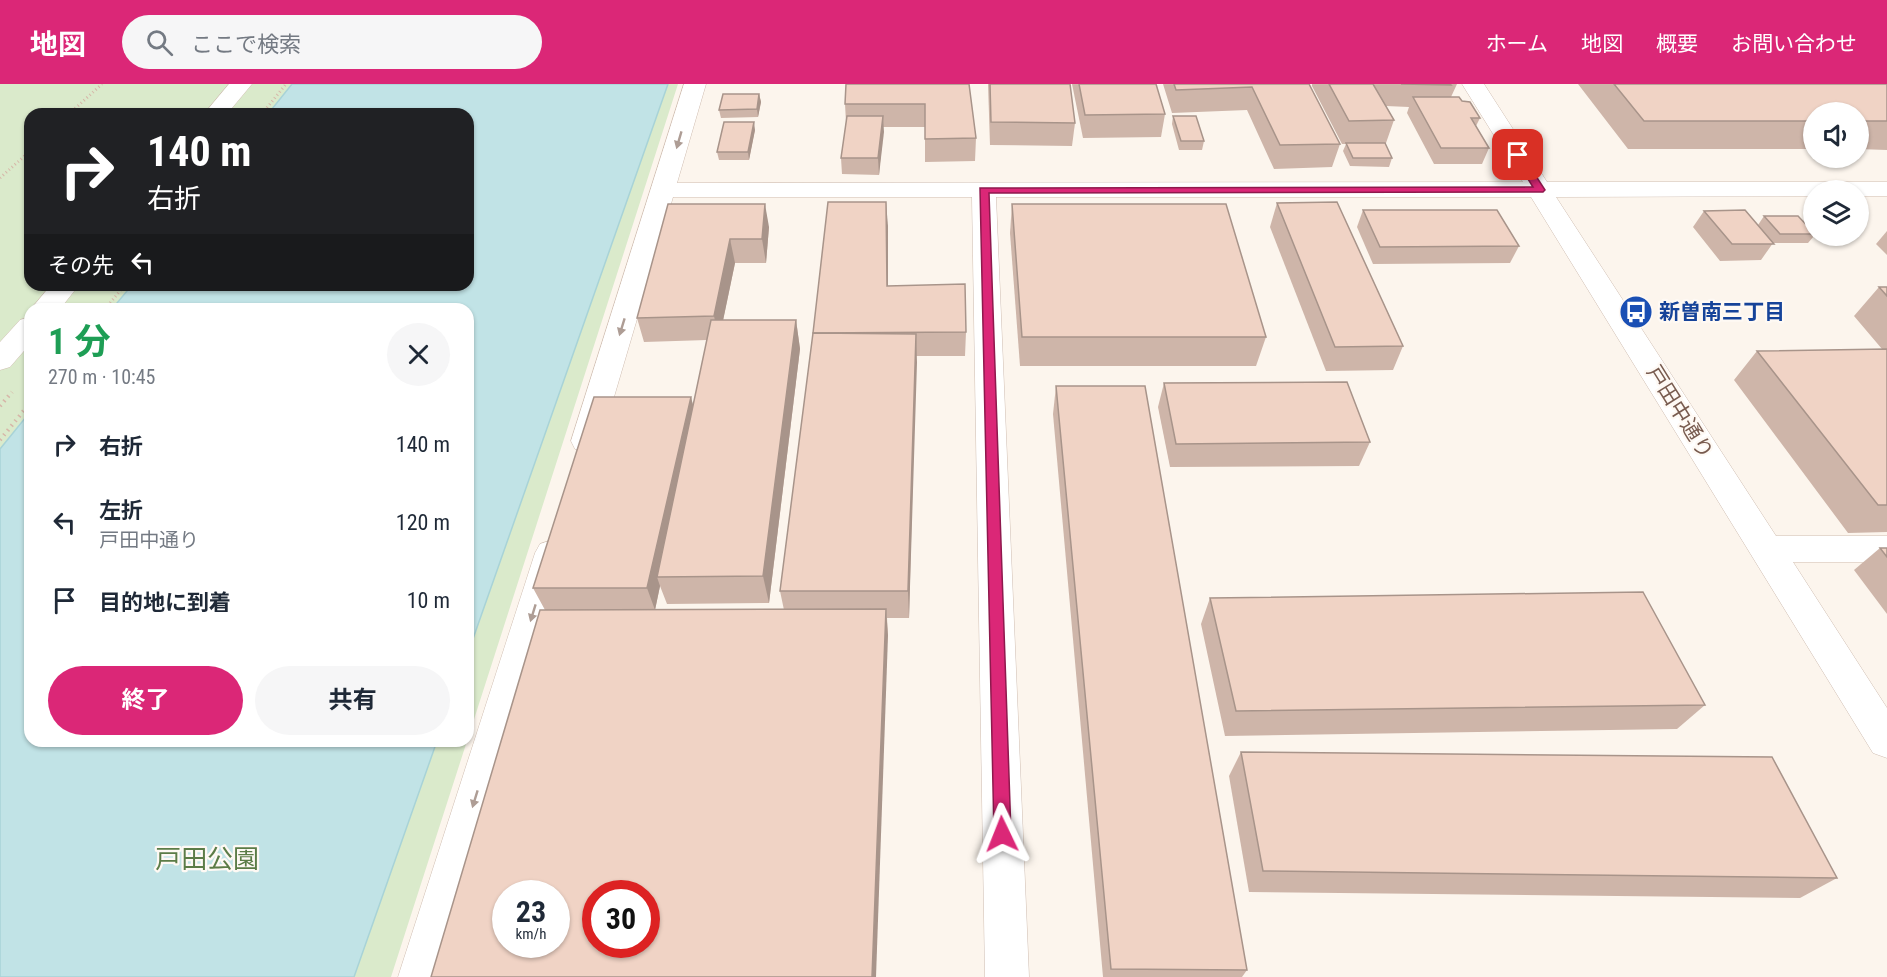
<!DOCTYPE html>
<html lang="ja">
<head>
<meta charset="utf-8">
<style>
  :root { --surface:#fff; --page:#f6f6f7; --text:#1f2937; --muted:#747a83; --accent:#db2777 }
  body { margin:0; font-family:"Roboto Condensed","Noto Sans JP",sans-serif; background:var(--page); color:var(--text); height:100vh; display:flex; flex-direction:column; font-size:22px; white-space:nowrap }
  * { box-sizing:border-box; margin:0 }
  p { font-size:20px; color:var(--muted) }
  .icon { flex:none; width:33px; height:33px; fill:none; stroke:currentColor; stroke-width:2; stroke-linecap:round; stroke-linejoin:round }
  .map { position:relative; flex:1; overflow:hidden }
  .drawer { position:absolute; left:24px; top:219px; width:450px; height:444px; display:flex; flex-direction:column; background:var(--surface); border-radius:18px; box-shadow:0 2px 4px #0004 }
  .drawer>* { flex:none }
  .hud { position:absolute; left:24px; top:24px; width:450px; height:183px; border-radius:18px; box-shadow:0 2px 4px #0004; background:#202124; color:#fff; overflow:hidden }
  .controls { position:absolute; left:1803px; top:18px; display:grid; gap:12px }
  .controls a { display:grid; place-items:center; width:66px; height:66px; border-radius:50%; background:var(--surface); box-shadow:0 2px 4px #0004; font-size:30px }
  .speed { position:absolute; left:492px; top:796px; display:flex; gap:12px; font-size:30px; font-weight:700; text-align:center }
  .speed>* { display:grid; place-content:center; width:78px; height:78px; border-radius:50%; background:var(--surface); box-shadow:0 2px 4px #0004; line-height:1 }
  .speed small { font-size:15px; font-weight:400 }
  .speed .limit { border:9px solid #d22; background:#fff; color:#111 }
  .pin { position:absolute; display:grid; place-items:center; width:51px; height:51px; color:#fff; margin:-26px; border-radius:12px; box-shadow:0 3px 9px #0006 }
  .me { position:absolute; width:66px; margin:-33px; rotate:358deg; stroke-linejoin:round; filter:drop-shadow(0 0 4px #0008) }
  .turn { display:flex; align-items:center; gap:21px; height:126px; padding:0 24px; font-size:27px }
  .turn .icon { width:78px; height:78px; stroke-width:2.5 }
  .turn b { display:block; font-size:42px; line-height:51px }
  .then { display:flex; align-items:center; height:57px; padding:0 24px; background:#0003; gap:12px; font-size:22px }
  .round { display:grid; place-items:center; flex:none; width:63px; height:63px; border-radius:32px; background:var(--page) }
  .head { display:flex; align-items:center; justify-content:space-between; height:102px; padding:0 24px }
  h1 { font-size:36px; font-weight:700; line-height:45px; color:#1e9e55 }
  .primary-button { display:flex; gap:12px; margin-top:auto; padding:12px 24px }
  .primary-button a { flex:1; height:69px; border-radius:36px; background:var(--accent); color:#fff; font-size:24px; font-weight:700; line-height:69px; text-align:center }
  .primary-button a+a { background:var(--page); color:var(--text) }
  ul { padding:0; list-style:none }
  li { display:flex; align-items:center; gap:18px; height:78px; padding:0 24px }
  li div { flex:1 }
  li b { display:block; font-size:22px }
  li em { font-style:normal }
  header { display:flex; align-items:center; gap:36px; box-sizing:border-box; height:84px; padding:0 30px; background:var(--accent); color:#fff }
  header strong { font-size:28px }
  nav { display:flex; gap:33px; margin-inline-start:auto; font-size:21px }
  .search { width:420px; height:54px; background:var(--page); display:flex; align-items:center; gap:15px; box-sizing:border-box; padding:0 21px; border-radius:33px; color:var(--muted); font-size:22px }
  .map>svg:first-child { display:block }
  .green { fill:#daeacb; fill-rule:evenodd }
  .water { fill:#c1e3e6; stroke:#a8d3d7; stroke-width:1.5 }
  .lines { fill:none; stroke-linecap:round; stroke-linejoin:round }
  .minor-casing { stroke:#cfbdb1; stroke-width:1 }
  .path-far1 { stroke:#d6b6a8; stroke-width:3; stroke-dasharray:1 3; stroke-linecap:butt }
  .path { stroke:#d6b6a8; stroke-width:4; stroke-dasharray:1.5 4.5; stroke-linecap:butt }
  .minor { fill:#fff; fill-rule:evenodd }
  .wall { fill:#ceb5a9 }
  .shaded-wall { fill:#a8948a }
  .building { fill:#f0d3c5; stroke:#a8948a; stroke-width:1.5; fill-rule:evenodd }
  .oneway { fill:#ae9d95 }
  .route { fill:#db2777; stroke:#8e194d; stroke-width:1.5 }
  .labels { text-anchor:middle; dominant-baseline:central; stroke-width:4.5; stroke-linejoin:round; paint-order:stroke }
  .transit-label { font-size:21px; font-weight:bold; fill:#164399; stroke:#fef9f4; text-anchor:start }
  .street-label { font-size:21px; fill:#785b4f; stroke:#fef9f4 }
  .near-park-label { font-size:26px; fill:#5b7c47; stroke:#fef9f4 }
</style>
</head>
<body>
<header>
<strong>地図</strong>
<div class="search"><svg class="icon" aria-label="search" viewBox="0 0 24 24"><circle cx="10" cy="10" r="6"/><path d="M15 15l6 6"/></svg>ここで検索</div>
<nav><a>ホーム</a><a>地図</a><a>概要</a><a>お問い合わせ</a></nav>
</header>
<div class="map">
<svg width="1887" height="893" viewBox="0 0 1887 893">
  <rect width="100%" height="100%" fill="#fcf5ed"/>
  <!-- green -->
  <path class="green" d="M0,0H678L468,654V225H30V657H467L391,893H0ZM30,30H468V201H30Z"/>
  <!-- water -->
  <g class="water">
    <polygon points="292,0 668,0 468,569 468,225 112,225 132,201 468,201 468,30 268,30"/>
    <polygon points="30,328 30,657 437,657 354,893 0,893 0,365"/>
  </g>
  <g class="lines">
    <defs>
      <g id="minor">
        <polygon points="229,0 252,0 227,30 204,30"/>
        <polygon points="684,0 706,0 677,99 1523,98 1462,0 1484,0 1547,98 1887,98 1887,112 1858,112 1858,106 1814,106 1814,112 1556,113 1776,452 1887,452 1887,478 1793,478 1887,624 1887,674 1873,669 1531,113 996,113 1029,893 985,893 972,113 673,113 601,357 597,365 586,368 575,365 571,357"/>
        <polygon points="51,201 79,201 60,225 31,225"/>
        <polygon points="30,233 30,260 10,283 0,286 0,258 20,236"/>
        <polygon points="552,456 564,460 569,469 442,893 398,893 535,469 540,460"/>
      </g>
    </defs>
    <!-- minor casing -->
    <use href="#minor" class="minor-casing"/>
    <!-- path-far1 -->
    <g class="path-far1">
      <polyline points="69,30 102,0"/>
      <polyline points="262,30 286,0"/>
      <polyline points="0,94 30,67"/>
      <polyline points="105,225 125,201"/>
    </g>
    <!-- path -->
    <g class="path">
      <polyline points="0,322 12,308"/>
      <polyline points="0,356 30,319"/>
    </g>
    <!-- minor -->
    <use href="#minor" class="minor"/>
  </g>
  <!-- wall -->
  <g class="wall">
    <polygon points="969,0 976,54 975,77 925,78 925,43 883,43 879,91 842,90 841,74 846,38 845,20"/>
    <polygon points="988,0 1070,0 1075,39 1072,62 990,61"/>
    <polygon points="1072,0 1156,0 1165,30 1161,53 1083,54"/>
    <polygon points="1163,0 1309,0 1340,60 1332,83 1274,85 1247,26 1172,29"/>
    <polygon points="1312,0 1457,0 1451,13 1462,17 1480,34 1476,42 1489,64 1482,80 1434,80 1407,29 1409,23 1386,22 1394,36 1386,59 1380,59 1392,74 1389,83 1350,82 1343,67 1346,60 1342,60 1312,2"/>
    <polygon points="1578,0 1887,0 1887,66 1858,65 1858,28 1814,28 1814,65 1628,65"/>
    <polygon points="759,10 761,18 758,33 721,34 719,26"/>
    <polygon points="1173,32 1204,57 1202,66 1179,66 1172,40"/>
    <polygon points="755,46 749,76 719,76 717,68"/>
    <polygon points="886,118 888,202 966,248 965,272 916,272 909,534 887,534 888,552 606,526 545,526 533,504 691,313 693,322 707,256 644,258 637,234 668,120 769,143 766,179 735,179 723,236 796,236 800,265 769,519 667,520 660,502 655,526 784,526 780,507"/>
    <polygon points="1277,119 1403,262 1393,286 1326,287 1270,143"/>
    <polygon points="1012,120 1266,253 1256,282 1020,282 1010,149"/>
    <polygon points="1363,126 1519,162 1510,179 1373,180 1357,143"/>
    <polygon points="1704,127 1758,141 1764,132 1814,149 1814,152 1808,159 1773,159 1761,176 1720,177 1693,143"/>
    <polygon points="1887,147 1887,171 1876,160"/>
    <polygon points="1879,203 1887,203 1887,448 1848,449 1734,296 1757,267 1882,265 1854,232"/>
    <polygon points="1164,299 1370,358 1359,382 1170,383 1158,323"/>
    <polygon points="1056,302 1247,886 1242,893 1103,893 1053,330"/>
    <polygon points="1880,464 1887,464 1887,530 1854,486"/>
    <polygon points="1210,514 1705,621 1677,645 1225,652 1201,540"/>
    <polygon points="1241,668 1837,794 1800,814 1249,808 1229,692"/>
  </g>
  <!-- shaded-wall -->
  <g class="shaded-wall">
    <polygon points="759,10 761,18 758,33 757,25"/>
    <polygon points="883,32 884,48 879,91 878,74"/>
    <polygon points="754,38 755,46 749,76 748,68"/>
    <polygon points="886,118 888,142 888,226 887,202"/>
    <polygon points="765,120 769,143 766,179 762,155"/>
    <polygon points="730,155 735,179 719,256 714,232"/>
    <polygon points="796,236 800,265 769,519 763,492"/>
    <polygon points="916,250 917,278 909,534 908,507"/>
    <polygon points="691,313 697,337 657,493 660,502 655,526 647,504"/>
    <polygon points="886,525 888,552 876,893 872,893"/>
  </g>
  <!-- building -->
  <g class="building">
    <polygon points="846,0 969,0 976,54 925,55 925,20 845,20"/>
    <polygon points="990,0 1070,0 1075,39 991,38"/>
    <polygon points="1079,0 1156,0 1165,30 1085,31"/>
    <polygon points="1174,0 1309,0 1340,60 1280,61 1252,3 1176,6"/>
    <polygon points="1329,0 1373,0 1394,36 1349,37"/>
    <polygon points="1401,0 1450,0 1451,1"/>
    <polygon points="1614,0 1887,0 1887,37 1858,37 1858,28 1814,28 1814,37 1644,37"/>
    <polygon points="723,10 759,10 757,25 719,26"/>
    <polygon points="1413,13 1459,13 1462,17 1470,18 1480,34 1471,34 1489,64 1441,64"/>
    <polygon points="847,32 883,32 878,74 841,74"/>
    <polygon points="1173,32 1196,32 1204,57 1181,57"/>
    <polygon points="724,38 754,38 748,68 717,68"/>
    <polygon points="1346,59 1385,59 1392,74 1353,74"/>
    <polygon points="828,118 886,118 887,202 965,200 966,248 813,249"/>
    <polygon points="1337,118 1403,262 1335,263 1277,119"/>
    <polygon points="668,120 765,120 762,155 730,155 714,232 637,234"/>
    <polygon points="1012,120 1226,120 1266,253 1022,253"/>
    <polygon points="1363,126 1497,126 1519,162 1380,163"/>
    <polygon points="1745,126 1774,160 1732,160 1704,127"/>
    <polygon points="1764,132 1798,132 1814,149 1814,150 1780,150"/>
    <polygon points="1879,203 1887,203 1887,212"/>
    <polygon points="711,236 796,236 763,492 657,493"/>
    <polygon points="813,249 916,250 908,507 780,507"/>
    <polygon points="1887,265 1887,421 1878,421 1757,267"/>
    <polygon points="1347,298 1370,358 1176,360 1164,299"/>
    <polygon points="1056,302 1145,302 1247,886 1111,885"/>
    <polygon points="594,313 691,313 647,504 533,504"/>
    <polygon points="1880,464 1887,464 1887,473"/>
    <polygon points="1643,508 1705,621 1236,627 1210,514"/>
    <path d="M886,525L872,893H431L540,526ZM506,810H556V861H506ZM596,810H646V861H596Z"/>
    <polygon points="1241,668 1772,673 1837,794 1263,787"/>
  </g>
  <!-- one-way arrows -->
  <defs><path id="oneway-solid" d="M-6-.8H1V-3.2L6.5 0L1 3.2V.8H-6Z" transform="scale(1.5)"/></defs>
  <g class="oneway">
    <use href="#oneway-solid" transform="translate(679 56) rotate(106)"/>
    <use href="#oneway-solid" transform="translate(622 243) rotate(107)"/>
    <use href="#oneway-solid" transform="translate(533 529) rotate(107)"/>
    <use href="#oneway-solid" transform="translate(475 715) rotate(107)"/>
  </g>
  <!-- route -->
  <polygon class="route" points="1514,69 1521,69 1545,106 1543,108 989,109 1011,750 1008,756 1002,758 996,756 994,750 980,104 1533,103 1513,71"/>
  <!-- icons -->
  <defs>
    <symbol id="bus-disc" viewBox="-11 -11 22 22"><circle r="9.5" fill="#1a4fb4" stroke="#fef9f4"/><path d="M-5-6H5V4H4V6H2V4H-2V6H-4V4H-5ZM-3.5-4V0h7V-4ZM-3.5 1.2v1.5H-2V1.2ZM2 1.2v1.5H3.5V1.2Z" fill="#fff"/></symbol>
  </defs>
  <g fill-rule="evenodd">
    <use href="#bus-disc" x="1617" y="209" width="38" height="38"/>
  </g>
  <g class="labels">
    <!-- transit labels -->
    <g class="transit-label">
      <text x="1659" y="228">新曽南三丁目</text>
    </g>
    <!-- street labels -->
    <g class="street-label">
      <text transform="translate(1680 328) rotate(58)">戸田中通り</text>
    </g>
    <!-- near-park labels -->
    <g class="near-park-label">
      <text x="207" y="775">戸田公園</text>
    </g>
  </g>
</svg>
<div class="controls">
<a><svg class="icon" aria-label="sound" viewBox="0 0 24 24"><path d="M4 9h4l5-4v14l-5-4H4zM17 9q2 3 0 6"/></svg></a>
<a><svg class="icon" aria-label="layers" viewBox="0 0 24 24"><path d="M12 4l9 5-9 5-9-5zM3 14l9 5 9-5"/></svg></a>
</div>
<div class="speed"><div>23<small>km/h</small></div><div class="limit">30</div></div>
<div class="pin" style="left:1518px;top:71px;background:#d93025"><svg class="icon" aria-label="arrive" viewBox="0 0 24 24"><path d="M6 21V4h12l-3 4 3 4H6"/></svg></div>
<svg class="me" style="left:1002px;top:750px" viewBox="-20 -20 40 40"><path d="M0-17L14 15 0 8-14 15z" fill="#db2777" stroke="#fff" stroke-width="4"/></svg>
<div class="hud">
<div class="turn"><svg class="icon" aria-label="right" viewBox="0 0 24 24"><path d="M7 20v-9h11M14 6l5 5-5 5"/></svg><div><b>140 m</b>右折</div></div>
<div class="then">その先<svg class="icon" aria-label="left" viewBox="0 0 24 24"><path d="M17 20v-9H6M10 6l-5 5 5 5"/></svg></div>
</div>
<section class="drawer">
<div class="head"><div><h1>1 分</h1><p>270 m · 10:45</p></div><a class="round"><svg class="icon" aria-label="close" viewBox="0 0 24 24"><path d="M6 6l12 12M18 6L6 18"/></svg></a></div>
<ul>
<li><svg class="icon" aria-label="right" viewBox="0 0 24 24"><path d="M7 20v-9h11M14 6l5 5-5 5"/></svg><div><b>右折</b></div><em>140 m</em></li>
<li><svg class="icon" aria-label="left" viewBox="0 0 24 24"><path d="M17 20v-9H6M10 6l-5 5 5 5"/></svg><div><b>左折</b><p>戸田中通り</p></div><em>120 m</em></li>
<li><svg class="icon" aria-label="arrive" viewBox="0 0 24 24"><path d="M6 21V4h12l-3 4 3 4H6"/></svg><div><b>目的地に到着</b></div><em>10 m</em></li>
</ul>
<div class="primary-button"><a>終了</a><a>共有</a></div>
</section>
</div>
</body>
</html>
